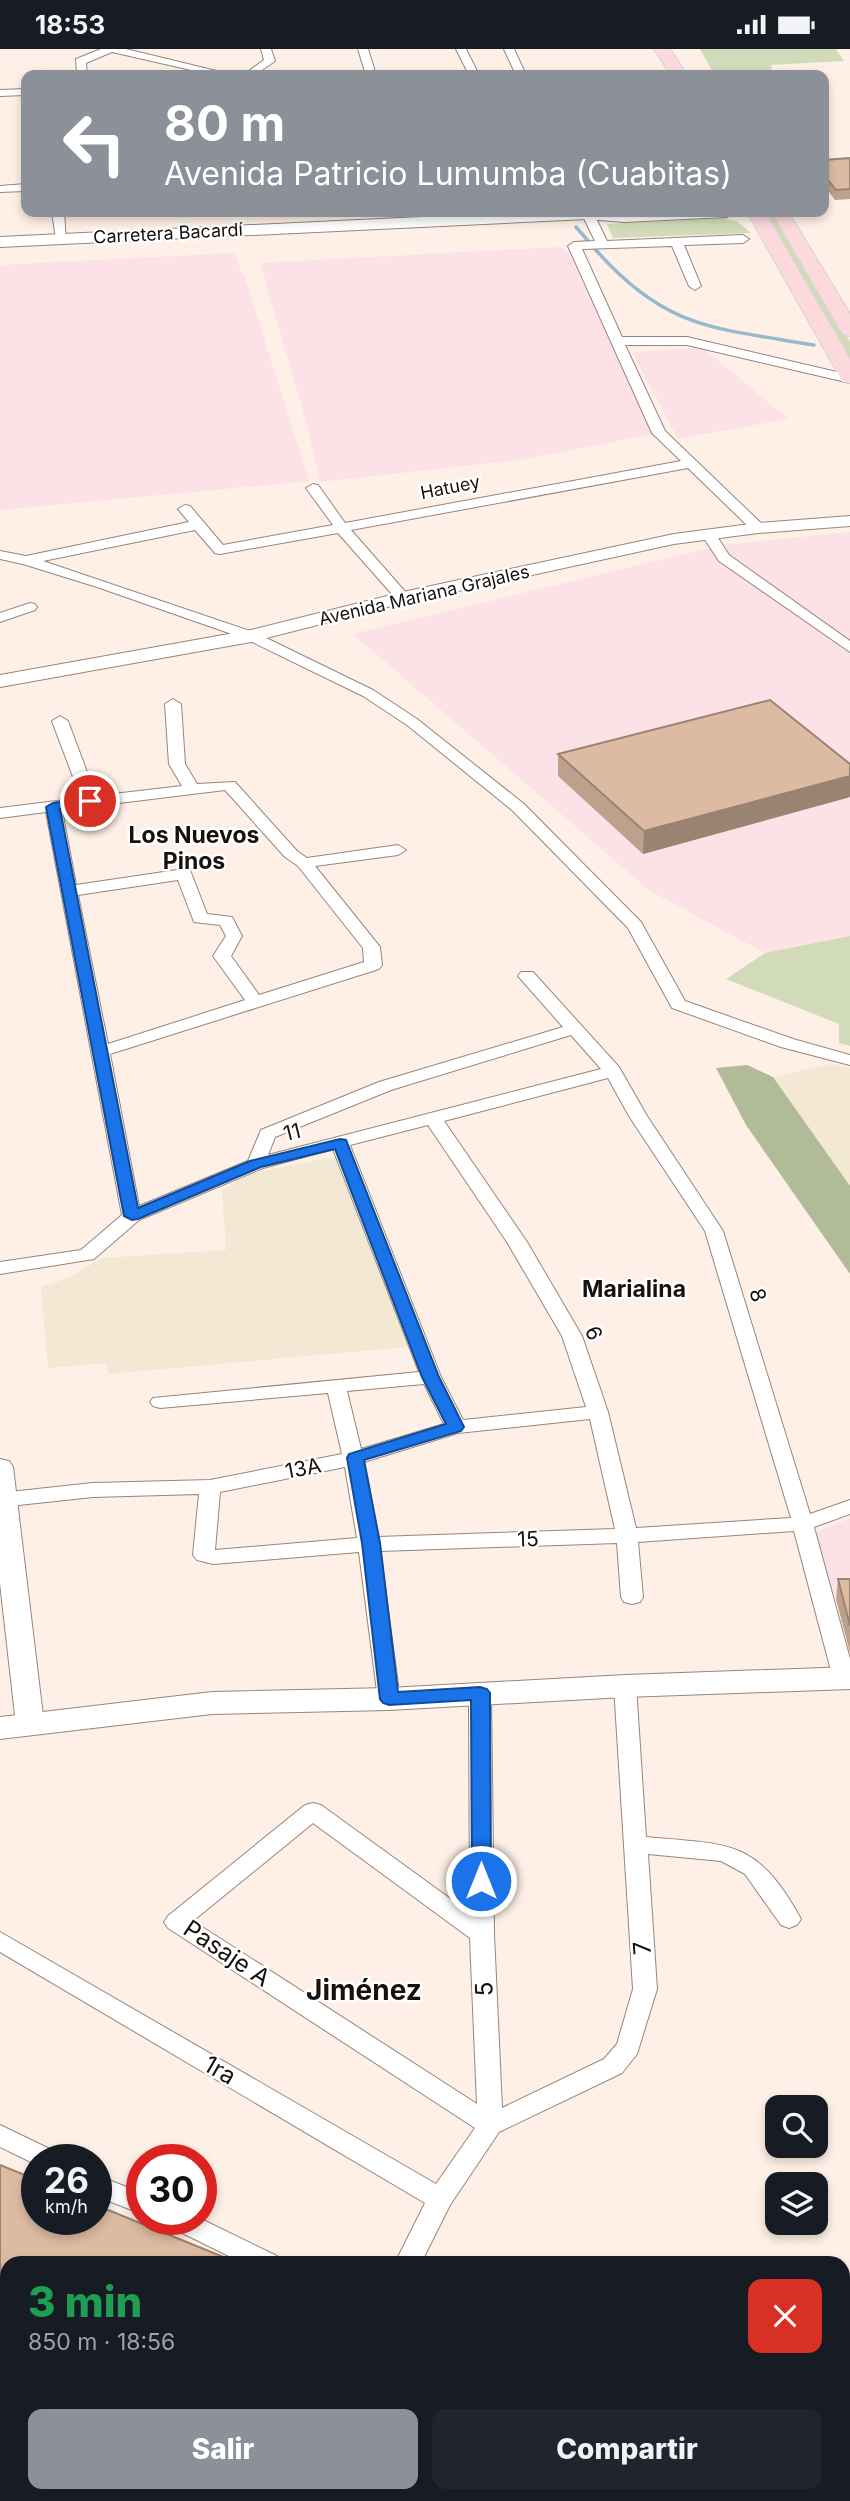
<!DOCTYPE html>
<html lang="es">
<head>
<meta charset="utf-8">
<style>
  :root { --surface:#171b24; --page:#20242c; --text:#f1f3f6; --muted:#9ea1a6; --accent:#8c9099 }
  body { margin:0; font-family:Inter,sans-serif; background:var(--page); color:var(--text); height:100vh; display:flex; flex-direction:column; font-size:26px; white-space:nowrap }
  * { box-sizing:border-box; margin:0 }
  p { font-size:23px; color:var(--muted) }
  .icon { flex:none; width:38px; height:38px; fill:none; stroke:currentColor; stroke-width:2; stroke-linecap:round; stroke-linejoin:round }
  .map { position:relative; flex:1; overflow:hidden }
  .drawer { position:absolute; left:0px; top:2207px; width:850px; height:247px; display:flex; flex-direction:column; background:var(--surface); border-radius:21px 21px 0 0; box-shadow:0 4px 10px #0003 }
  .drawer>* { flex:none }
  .guide { position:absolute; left:21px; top:21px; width:808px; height:147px; border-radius:14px; box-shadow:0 4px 10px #0003; background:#8c9099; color:#fff; overflow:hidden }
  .fabs { position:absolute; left:765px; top:2046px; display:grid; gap:14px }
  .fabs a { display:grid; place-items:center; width:63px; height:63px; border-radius:14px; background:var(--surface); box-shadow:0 4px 10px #0003; font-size:35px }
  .speed { position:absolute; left:21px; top:2095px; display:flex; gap:14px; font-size:35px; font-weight:700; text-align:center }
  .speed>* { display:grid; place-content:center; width:91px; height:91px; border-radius:50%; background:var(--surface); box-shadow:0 4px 10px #0003; line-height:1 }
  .speed small { font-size:18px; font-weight:400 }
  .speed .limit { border:10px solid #d22; background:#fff; color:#111 }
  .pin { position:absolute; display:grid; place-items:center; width:60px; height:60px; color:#fff; margin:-30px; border:4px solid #fff; border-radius:50%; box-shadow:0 2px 7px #0007 }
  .me { position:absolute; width:77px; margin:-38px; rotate:0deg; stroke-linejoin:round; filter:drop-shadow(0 0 5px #0008) }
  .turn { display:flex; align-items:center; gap:24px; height:147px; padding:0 28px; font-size:32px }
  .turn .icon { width:91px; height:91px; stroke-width:2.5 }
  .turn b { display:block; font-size:49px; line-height:60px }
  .round { display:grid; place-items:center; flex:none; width:74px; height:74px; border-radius:14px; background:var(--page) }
  .overview { display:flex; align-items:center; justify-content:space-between; height:119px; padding:0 28px }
  h1 { font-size:42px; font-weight:800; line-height:52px; color:#1e9e55 }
  .action { display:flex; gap:14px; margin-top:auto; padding:14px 28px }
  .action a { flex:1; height:80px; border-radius:14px; background:var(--accent); color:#fff; font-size:28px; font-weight:800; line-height:80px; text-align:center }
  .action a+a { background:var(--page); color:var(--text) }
  .status { display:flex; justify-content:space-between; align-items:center; height:49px; padding:0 35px; background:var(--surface); direction:ltr }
  .status svg { height:19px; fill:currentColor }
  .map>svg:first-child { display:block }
  .industrial { fill:#fce1e7 }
  .education { fill:#f3e8d3 }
  .green { fill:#d2dbb9 }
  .forest { fill:#b2bb97 }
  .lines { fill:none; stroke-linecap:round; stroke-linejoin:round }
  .stream { stroke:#93bace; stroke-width:3.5 }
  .minor-casing { stroke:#96867a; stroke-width:2 }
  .tertiary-casing { stroke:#96867a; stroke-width:2 }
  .secondary-casing { stroke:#96867a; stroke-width:2 }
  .primary-casing { stroke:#d5d4d3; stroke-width:2 }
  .minor { fill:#fff; fill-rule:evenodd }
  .tertiary { fill:#fff; fill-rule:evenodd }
  .secondary { fill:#fff; fill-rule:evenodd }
  .primary { fill:#fbd9dd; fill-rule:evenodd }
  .wall { fill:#bea18c }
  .shaded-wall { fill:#9b8372 }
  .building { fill:#ddbba3; stroke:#9b8372; stroke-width:2 }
  .route { fill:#1a73e8; stroke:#114b97; stroke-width:2 }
  .labels { text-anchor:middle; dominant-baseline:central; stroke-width:5; stroke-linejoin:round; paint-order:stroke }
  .far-street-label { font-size:18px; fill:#16110d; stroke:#fff }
  .street-label { font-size:21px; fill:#16110d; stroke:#fff }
  .neighbourhood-label { font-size:23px; font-weight:bold; fill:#16110d; stroke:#fff }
  .near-street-label { font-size:24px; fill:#16110d; stroke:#fff }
  .near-neighbourhood-label { font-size:28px; font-weight:bold; fill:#16110d; stroke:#fff }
</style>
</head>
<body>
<div class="status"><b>18:53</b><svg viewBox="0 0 49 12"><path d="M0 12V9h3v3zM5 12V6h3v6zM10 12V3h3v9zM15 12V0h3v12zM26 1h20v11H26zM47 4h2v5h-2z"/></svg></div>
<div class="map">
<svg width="850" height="2452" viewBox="0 0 850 2452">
  <rect width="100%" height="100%" fill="#fef0e6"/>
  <!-- industrial -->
  <g class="industrial">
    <polygon points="559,198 568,202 654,385 520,411 320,433 307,376 260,214"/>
    <polygon points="234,204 248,238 309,432 0,461 0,216"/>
    <polygon points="698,299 708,303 788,370 678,390 632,303"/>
    <polygon points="850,483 850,887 765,904 650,842 353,585 722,496"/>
    <polygon points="850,1469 850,1546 827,1547 812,1485"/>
  </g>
  <!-- education -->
  <g class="education">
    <polygon points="832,1015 850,1019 850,1137 773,1028"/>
    <polygon points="338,1107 374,1199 408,1298 108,1325 106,1314 48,1319 41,1238 70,1228 102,1209 226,1201 222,1141 248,1125"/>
  </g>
  <!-- green -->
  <g class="green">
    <polygon points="700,0 836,0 844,12 771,16 772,23 714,25"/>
    <polygon points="773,163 850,293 850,312 764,164"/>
    <polygon points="724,169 738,173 751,184 613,189 607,175"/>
    <polygon points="850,887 850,997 839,994 839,975 726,930 765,904"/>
  </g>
  <!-- forest -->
  <polygon class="forest" points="747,1016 773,1028 850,1137 850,1225 746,1076 716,1019"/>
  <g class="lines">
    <!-- stream -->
    <g class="stream">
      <polyline points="576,178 589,193"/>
      <path d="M595,200C666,281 715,279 814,296"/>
    </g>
    <defs>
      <g id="minor">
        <polygon points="101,0 126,0 233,26 213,26 112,3 86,14 87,26 77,26 76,10"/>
        <polygon points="261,0 271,0 275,12 255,26 243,26 264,11"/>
        <polygon points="358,0 368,0 376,26 366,26"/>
        <polygon points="456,0 466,0 479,26 469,26"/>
        <polygon points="504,0 514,0 526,26 516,26"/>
        <polygon points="26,40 26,46 0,47 0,41"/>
        <polygon points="26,135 26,142 0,143 0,137"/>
        <polygon points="52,163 64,163 66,193 56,190"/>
        <polygon points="581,163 593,163 607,192 743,186 749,190 743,194 684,196 701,237 695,241 689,237 672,197 582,200 622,288 687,288 850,326 850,334 687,296 625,296 665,382 763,476 763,482 753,482 688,419 351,481 408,546 410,549 408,552 398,552 338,484 220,505 215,504 195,481 43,512 256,584 373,641 417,670 524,755 641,873 685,952 793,990 850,1006 850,1016 781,998 672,959 628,879 512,761 407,676 363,647 246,590 97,538 23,515 0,510 0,502 26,507 189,473 178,460 185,456 190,457 223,496 333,476 306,439 313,435 318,436 345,474 681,412 652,384 568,197 574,193 595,192"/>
        <polygon points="709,482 714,483 729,506 850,592 850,603 719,512 702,486"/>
        <polygon points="30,554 35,555 37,558 35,561 0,573 0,564"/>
        <path d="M173,650L181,655L185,715L197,735L235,733L297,802L307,809L398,796L406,801L398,806L315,817L380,898L382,916L379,920L110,1005L139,1157L248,1112L261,1081L379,1033L563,978L518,927L521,923H533L619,1018L647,1067L723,1182L810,1465L850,1451V1465L814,1478L850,1610V1635L836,1634L833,1629L794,1482L638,1493L643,1548L640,1553L632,1555L624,1553L621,1548L617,1494L380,1502L400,1650L397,1655L389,1658L381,1655L378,1650L359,1503L213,1515L197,1511L193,1506L199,1445L93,1448L0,1458V1444L93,1434L210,1431L342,1405L328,1344L160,1359L153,1357L150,1353L153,1349L419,1323L333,1100L263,1119L139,1171L94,1210L0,1225V1213L81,1201L122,1166L46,763L0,769V759L81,749L52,672L60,667L68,672L96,747L182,737L169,715L165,655ZM225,741L285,808L298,817L363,899L364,913L259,946L231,907L242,887L232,868L207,865L190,821L184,820L76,836L62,761ZM178,831L194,873L220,876L226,887L213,907L245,951L108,995L78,846ZM571,986L601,1020L268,1106L275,1088L391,1041ZM608,1029L629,1067L705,1182L791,1469L636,1479L608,1363L582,1287L527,1193L444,1072ZM428,1076L507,1193L562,1287L586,1358L463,1371L441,1328L350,1096ZM424,1335L444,1375L361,1400L347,1342ZM590,1370L615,1480L378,1488L364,1413L458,1384ZM345,1418L357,1489L215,1501L220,1443Z"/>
        <path d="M625,1629L633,1632L636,1637L646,1788C731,1796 756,1789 801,1870L797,1876L789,1879L781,1876L745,1825L721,1812L648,1805L657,1940L637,2005L622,2024L499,2083L450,2156L421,2214H395L425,2154L0,1903V1883L436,2135L475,2079L168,1879L164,1873L168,1867L305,1756L313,1754L321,1756L470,1864L469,1644L472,1639L480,1636L488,1639L491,1644L494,1885L502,2059L604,2010L617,1995L633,1940L614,1637L617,1632ZM313,1774L470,1889L477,2055L193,1872Z"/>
        <polygon points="0,2076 56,2103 59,2110 37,2110 37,2116 0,2098"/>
        <polygon points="96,2126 142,2144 142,2165 96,2147"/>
        <polygon points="164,2170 201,2170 277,2207 281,2214 243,2214 168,2177"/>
      </g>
      <g id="tertiary">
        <polygon points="850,467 850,477 758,484 674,495 403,554 251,593 0,638 0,626 251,581 403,543 674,485 758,474"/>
        <polygon points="0,1410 9,1412 13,1418 44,1675 40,1682 30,1685 20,1682 16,1675 0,1534"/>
      </g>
      <g id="secondary">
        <polygon points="524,163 736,163 727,168 624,173 587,170 0,198 0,188"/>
        <polygon points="850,1618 850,1640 625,1648 389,1661 212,1665 0,1690 0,1668 212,1643 389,1639 625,1626"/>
      </g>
      <g id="primary">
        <polygon points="654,0 670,0 687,26 671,26"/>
        <polygon points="747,163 765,163 850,310 850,334 843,332 840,328"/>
        <polygon points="772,163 789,164 850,265 850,287 843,285 840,281"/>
        <rect x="0" y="2360" width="7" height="36"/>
        <polygon points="0,2398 7,2400 7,2438 0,2436"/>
        <polygon points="844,2415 850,2415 850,2451 831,2446 844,2446"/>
        <polygon points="31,2446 114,2446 115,2452 34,2452"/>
        <polygon points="636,2446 760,2446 762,2452 639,2452"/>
      </g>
    </defs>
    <!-- minor casing -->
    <use href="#minor" class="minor-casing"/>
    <!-- tertiary casing -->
    <use href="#tertiary" class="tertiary-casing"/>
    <!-- secondary casing -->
    <use href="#secondary" class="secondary-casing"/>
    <!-- primary casing -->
    <use href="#primary" class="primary-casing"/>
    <!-- minor -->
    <use href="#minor" class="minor"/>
    <!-- tertiary -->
    <use href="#tertiary" class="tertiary"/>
    <!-- secondary -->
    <use href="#secondary" class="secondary"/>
    <!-- primary -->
    <use href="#primary" class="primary"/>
  </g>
  <!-- wall -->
  <g class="wall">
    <polygon points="850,109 850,150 835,151 824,136 824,111"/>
    <polygon points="558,705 850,715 850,748 643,805 558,727"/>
    <polygon points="838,1530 850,1530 850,1604 836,1550"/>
    <polygon points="0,2116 7,2214 7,2346 0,2345"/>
  </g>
  <!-- shaded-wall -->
  <polygon class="shaded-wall" points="850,727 850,748 643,805 644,782"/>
  <!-- building -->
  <g class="building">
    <polygon points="850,109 850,140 836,141 824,126 824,111"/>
    <polygon points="770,651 850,715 850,727 644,782 558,705"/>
    <polygon points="838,1530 850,1530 850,1577"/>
    <polygon points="0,2116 37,2131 37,2170 96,2170 96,2156 238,2214 7,2214 7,2320 0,2319"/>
  </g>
  <!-- route -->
  <polygon class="route" points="90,748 97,752 95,754 60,760 138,1159 250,1112 340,1090 346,1091 439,1328 464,1378 461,1382 364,1411 380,1494 398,1643 480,1638 487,1640 490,1644 491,1832 488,1837 475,1837 472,1832 471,1651 389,1656 383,1654 380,1650 362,1494 347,1409 349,1405 446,1375 422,1328 335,1100 261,1118 138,1170 132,1171 124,1167 46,758 53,754"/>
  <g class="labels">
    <!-- far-street labels -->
    <g class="far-street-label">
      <text transform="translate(168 184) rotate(-3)">Carretera Bacardí</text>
      <text transform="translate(450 438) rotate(-11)">Hatuey</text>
      <text transform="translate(424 546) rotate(-13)">Avenida Mariana Grajales</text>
    </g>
    <!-- street labels -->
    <g class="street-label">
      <text transform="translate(292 1083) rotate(-14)">11</text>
      <text transform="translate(758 1246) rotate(73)">8</text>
      <text transform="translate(594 1284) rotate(67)">6</text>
      <text transform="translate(303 1419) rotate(-11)">13A</text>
      <text transform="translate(528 1490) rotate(-2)">15</text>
    </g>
    <!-- neighbourhood labels -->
    <g class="neighbourhood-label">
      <text x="194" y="786">Los Nuevos<tspan x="194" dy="26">Pinos</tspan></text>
      <text x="634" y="1240">Marialina</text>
    </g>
    <!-- near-street labels -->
    <g class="near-street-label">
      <text transform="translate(642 1899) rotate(-94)">7</text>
      <text transform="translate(227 1904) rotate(34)">Pasaje A</text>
      <text transform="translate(484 1940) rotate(-92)">5</text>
      <text transform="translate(220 2021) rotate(30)">1ra</text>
    </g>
    <!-- near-neighbourhood labels -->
    <g class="near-neighbourhood-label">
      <text x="364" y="1941">Jiménez</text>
    </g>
  </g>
</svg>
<div class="fabs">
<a><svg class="icon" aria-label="search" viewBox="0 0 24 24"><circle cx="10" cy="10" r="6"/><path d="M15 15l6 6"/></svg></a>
<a><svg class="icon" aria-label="layers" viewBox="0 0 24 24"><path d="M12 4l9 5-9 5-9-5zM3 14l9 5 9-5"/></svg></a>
</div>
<div class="speed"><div>26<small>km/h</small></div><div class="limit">30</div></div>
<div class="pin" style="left:90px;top:752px;background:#d93025"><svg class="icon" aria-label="arrive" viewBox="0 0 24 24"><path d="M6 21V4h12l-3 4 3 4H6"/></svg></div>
<svg class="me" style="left:481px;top:1832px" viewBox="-20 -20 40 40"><circle r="17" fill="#1a73e8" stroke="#fff" stroke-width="3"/><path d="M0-11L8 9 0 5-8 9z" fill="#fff"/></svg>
<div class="guide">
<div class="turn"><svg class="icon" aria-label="left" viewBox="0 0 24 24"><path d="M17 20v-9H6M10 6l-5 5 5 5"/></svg><div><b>80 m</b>Avenida Patricio Lumumba (Cuabitas)</div></div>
</div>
<section class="drawer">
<div class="overview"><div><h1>3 min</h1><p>850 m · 18:56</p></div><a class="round" style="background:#d93025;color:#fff"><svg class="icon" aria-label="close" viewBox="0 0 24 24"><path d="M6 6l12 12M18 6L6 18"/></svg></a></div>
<div class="action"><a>Salir</a><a>Compartir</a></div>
</section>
</div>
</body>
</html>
